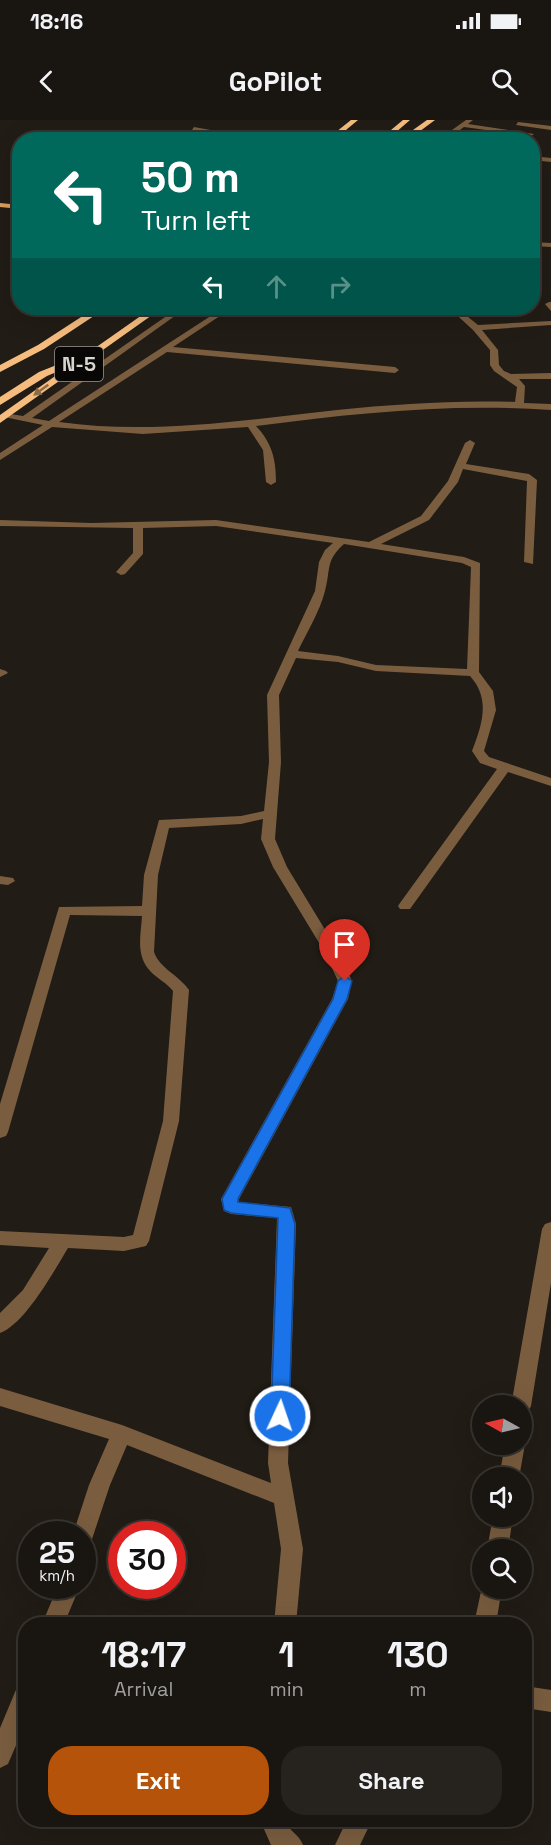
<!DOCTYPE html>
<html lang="en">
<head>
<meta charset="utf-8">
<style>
  :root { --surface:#191510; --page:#26221e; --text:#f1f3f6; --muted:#9f9f9f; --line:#373430; --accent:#b45309 }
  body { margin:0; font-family:"Space Grotesk",sans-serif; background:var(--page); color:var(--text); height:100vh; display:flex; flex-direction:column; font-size:22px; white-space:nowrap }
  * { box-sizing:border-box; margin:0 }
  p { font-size:20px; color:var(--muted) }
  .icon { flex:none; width:33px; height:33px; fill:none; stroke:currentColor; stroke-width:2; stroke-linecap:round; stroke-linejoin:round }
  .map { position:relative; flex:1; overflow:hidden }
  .details { position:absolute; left:18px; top:1497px; width:514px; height:210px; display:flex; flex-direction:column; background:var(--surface); border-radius:24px; box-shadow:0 6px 24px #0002,0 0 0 2px var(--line) }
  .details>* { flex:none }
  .banner { position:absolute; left:12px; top:12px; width:528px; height:183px; border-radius:24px; box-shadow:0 6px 24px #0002,0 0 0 2px var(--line); background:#00695c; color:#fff; overflow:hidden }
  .needle { width:39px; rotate:278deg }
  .fabs { position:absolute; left:472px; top:1275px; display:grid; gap:12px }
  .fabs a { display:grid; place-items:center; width:60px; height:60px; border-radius:50%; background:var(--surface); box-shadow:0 6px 24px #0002,0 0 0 2px var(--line); font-size:30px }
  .speed { position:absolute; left:18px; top:1401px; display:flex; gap:12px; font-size:30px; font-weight:700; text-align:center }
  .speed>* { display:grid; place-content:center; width:78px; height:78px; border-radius:50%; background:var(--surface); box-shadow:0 6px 24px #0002,0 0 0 2px var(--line); line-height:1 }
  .speed small { font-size:15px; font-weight:400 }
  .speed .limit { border:9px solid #d22; background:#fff; color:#111 }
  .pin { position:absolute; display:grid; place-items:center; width:51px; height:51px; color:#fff; margin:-62px -26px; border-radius:50% 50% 50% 0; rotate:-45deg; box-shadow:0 0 6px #0007 }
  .pin .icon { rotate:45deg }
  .me { position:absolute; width:66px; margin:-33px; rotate:3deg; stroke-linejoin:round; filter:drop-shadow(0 0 4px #0008) }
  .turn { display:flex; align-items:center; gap:21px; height:126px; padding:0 30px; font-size:27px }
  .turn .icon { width:78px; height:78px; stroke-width:2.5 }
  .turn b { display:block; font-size:42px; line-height:51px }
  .lanes { display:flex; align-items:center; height:57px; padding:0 30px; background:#0003; justify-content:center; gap:30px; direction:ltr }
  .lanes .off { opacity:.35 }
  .eta { display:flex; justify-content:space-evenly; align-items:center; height:102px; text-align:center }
  .eta b { font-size:36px; font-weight:800; line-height:42px }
  .action { display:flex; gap:12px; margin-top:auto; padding:12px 30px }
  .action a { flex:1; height:69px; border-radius:24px; background:var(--accent); color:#fff; font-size:24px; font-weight:800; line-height:69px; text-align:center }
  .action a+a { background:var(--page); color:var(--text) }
  .status { display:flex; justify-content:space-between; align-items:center; height:42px; padding:0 30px; background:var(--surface); direction:ltr }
  .status svg { height:16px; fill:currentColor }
  header { display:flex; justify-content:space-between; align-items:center; height:78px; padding:0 30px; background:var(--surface); font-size:27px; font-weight:800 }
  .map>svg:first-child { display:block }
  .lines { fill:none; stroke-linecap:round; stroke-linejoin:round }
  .minor { fill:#7a5d3f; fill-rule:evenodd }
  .major { fill:#da9e5c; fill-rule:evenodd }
  .highway { fill:#f5bc7e; fill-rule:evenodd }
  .oneway { fill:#8b6b48 }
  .route { fill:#1a73e8; stroke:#114b97; stroke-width:1.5 }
  .labels { text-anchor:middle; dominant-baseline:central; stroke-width:6; stroke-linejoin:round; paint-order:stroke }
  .shield { fill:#090705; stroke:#999693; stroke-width:1.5 }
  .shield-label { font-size:20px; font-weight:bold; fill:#d7d4d0 }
</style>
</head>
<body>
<div class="status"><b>18:16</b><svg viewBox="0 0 49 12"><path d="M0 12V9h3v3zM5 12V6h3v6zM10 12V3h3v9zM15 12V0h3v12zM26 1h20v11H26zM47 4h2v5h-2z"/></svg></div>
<header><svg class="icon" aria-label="back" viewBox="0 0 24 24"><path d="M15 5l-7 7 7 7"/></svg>GoPilot<svg class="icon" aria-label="search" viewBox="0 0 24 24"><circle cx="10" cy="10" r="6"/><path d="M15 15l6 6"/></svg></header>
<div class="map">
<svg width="551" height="1725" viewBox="0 0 551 1725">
  <rect width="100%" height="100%" fill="#211c15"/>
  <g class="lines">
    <!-- minor -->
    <g class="minor">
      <polygon points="466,0 473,0 468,4 534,14 531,16 464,7 446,20 438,20"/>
      <polygon points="518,2 551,6 551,10 516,5"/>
      <polygon points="194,7 255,18 258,20 242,20 192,10"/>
      <polygon points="532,36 551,38 551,42 532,40"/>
      <polygon points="532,122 551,123 551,127 532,126"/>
      <polygon points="549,182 551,182 551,191 545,184"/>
      <path d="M178,188H186L32,298L49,301L223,188H232L173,227L395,247L399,250L395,253L167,232L59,302C153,315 243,300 337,290C396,284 456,280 515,282L517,267L494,251L490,245V230L473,210L449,188H457L478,205L551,201V205L482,210L498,230L499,245L504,251L511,254L551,253V259H519L525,266L524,283L551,284V290C452,283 355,293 256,306C272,323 276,339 276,362L271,365L266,362L263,330L248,307L143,314L52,307L0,340V333L43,305L4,297V293L23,296Z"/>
      <path d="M470,320L475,323L466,344L529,354L537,360L533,444L524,442L527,361L463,349L458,362L429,400L381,424L464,437L480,443L479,552L493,571L496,590L484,631L489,637L551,658V666L508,652L410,789H400L398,786L400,783L497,649L480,643L472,631C482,605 491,579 470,556L376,551L338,542L296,538L279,575L281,642L275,719L287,747L338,831L352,861L348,879L239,1079V1082L291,1087L296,1104L288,1343L303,1429L296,1504H274L281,1429L274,1383L127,1325L110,1365L92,1419L89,1426L82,1429V1414H73L89,1365L109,1319L0,1286V1268L122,1305L271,1363L268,1343L277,1098L231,1094L224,1091L221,1079L332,879L338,861L324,831L273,747L261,719L263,699L241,704L169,708L158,755L154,832C160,849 179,855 189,870L179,1001L149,1121L146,1126L124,1131L68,1128C54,1151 25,1204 0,1213V1193L23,1170L49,1128L0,1125V1111L124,1117L133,1115L163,1001L173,871C167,863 158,859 151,852C135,836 141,815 142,796L70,795L8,1012L6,1016L0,1018V984L59,787L142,786L144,755L159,700L241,696L264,691L269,642L267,575L315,471L319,442L325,430L333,423L216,406L143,408V434L125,454L121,455L116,452L133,433V408L0,406V400L91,403L216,400L369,422L421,396L448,361L465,323ZM344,424L462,443L471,447L467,549L376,545L338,536L298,531C307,512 320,491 325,471C331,449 325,441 344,424Z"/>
      <polygon points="0,549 6,551 8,553 0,557"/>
      <polygon points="0,756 13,758 15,761 8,765 0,764"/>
      <polygon points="551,1102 551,1163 531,1286 528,1292 522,1294 522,1286 511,1286 542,1109 545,1104"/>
      <polygon points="522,1318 525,1324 519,1358 499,1358 505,1324 522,1324"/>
      <polygon points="493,1396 513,1396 508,1430 487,1430"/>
      <polygon points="483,1462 483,1468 502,1468 496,1504 474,1504"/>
      <polygon points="58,1466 80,1466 64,1504 42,1504"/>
      <polygon points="26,1562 26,1602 8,1644 0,1648 0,1608 18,1565"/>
      <polygon points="525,1566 551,1570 551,1592 525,1588"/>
      <path d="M260,1700H284C288,1710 299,1714 303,1725H271Z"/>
      <polygon points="347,1700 372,1700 360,1725 335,1725"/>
    </g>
    <!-- major -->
    <polygon class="major" points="0,83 20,85 20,89 0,87"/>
    <!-- highway -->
    <g class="highway">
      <polygon points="351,0 358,0 334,20 326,20"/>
      <polygon points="403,0 410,0 387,20 379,20"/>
      <polygon points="427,0 435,0 408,20 399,20"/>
      <polygon points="95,188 106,188 44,229 0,252 0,245 38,225"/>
      <polygon points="152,188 162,188 0,303 0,295 68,247 47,256 0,285 0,277 39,252 64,242 68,243 68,247"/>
    </g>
  </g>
  <!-- one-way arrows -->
  <defs><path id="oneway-solid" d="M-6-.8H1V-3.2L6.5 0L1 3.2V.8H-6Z" transform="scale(1.5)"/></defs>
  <use class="oneway" href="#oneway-solid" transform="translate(41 270) rotate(144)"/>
  <!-- route -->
  <polygon class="route" points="345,856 352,861 347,879 238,1079 238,1082 290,1088 295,1104 289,1296 287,1301 280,1304 274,1301 271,1296 278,1098 231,1093 224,1090 222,1079 333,879 338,861"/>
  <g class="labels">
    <!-- shield labels -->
    <rect class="shield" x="55" y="227" width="48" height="34" rx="4.5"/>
    <g class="shield-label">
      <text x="79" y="244">N-5</text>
    </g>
  </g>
</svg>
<div class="fabs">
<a><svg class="needle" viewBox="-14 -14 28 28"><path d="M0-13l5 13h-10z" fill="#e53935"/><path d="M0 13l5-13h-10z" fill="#9f9f9f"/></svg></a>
<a><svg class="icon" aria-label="sound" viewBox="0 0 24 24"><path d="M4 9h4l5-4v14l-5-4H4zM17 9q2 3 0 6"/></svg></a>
<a><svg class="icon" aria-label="search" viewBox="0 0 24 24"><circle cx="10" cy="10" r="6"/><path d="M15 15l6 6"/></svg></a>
</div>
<div class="speed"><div>25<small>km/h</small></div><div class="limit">30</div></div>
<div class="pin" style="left:345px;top:861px;background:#d93025"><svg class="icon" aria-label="arrive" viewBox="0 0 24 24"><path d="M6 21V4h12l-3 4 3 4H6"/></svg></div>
<svg class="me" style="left:280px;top:1296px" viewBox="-20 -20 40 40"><circle r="17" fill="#1a73e8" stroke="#fff" stroke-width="3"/><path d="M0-11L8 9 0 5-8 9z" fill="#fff"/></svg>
<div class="banner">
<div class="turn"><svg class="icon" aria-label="left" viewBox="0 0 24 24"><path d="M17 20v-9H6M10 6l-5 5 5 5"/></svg><div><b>50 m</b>Turn left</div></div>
<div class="lanes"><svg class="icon" aria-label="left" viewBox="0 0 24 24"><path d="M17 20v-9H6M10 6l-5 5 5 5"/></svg><svg class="icon off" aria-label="ahead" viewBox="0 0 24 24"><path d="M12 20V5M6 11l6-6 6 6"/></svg><svg class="icon off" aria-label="right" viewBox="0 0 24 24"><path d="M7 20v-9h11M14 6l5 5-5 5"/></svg></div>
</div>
<section class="details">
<div class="eta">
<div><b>18:17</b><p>Arrival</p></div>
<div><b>1</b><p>min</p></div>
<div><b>130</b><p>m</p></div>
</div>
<div class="action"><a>Exit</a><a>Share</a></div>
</section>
</div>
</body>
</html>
